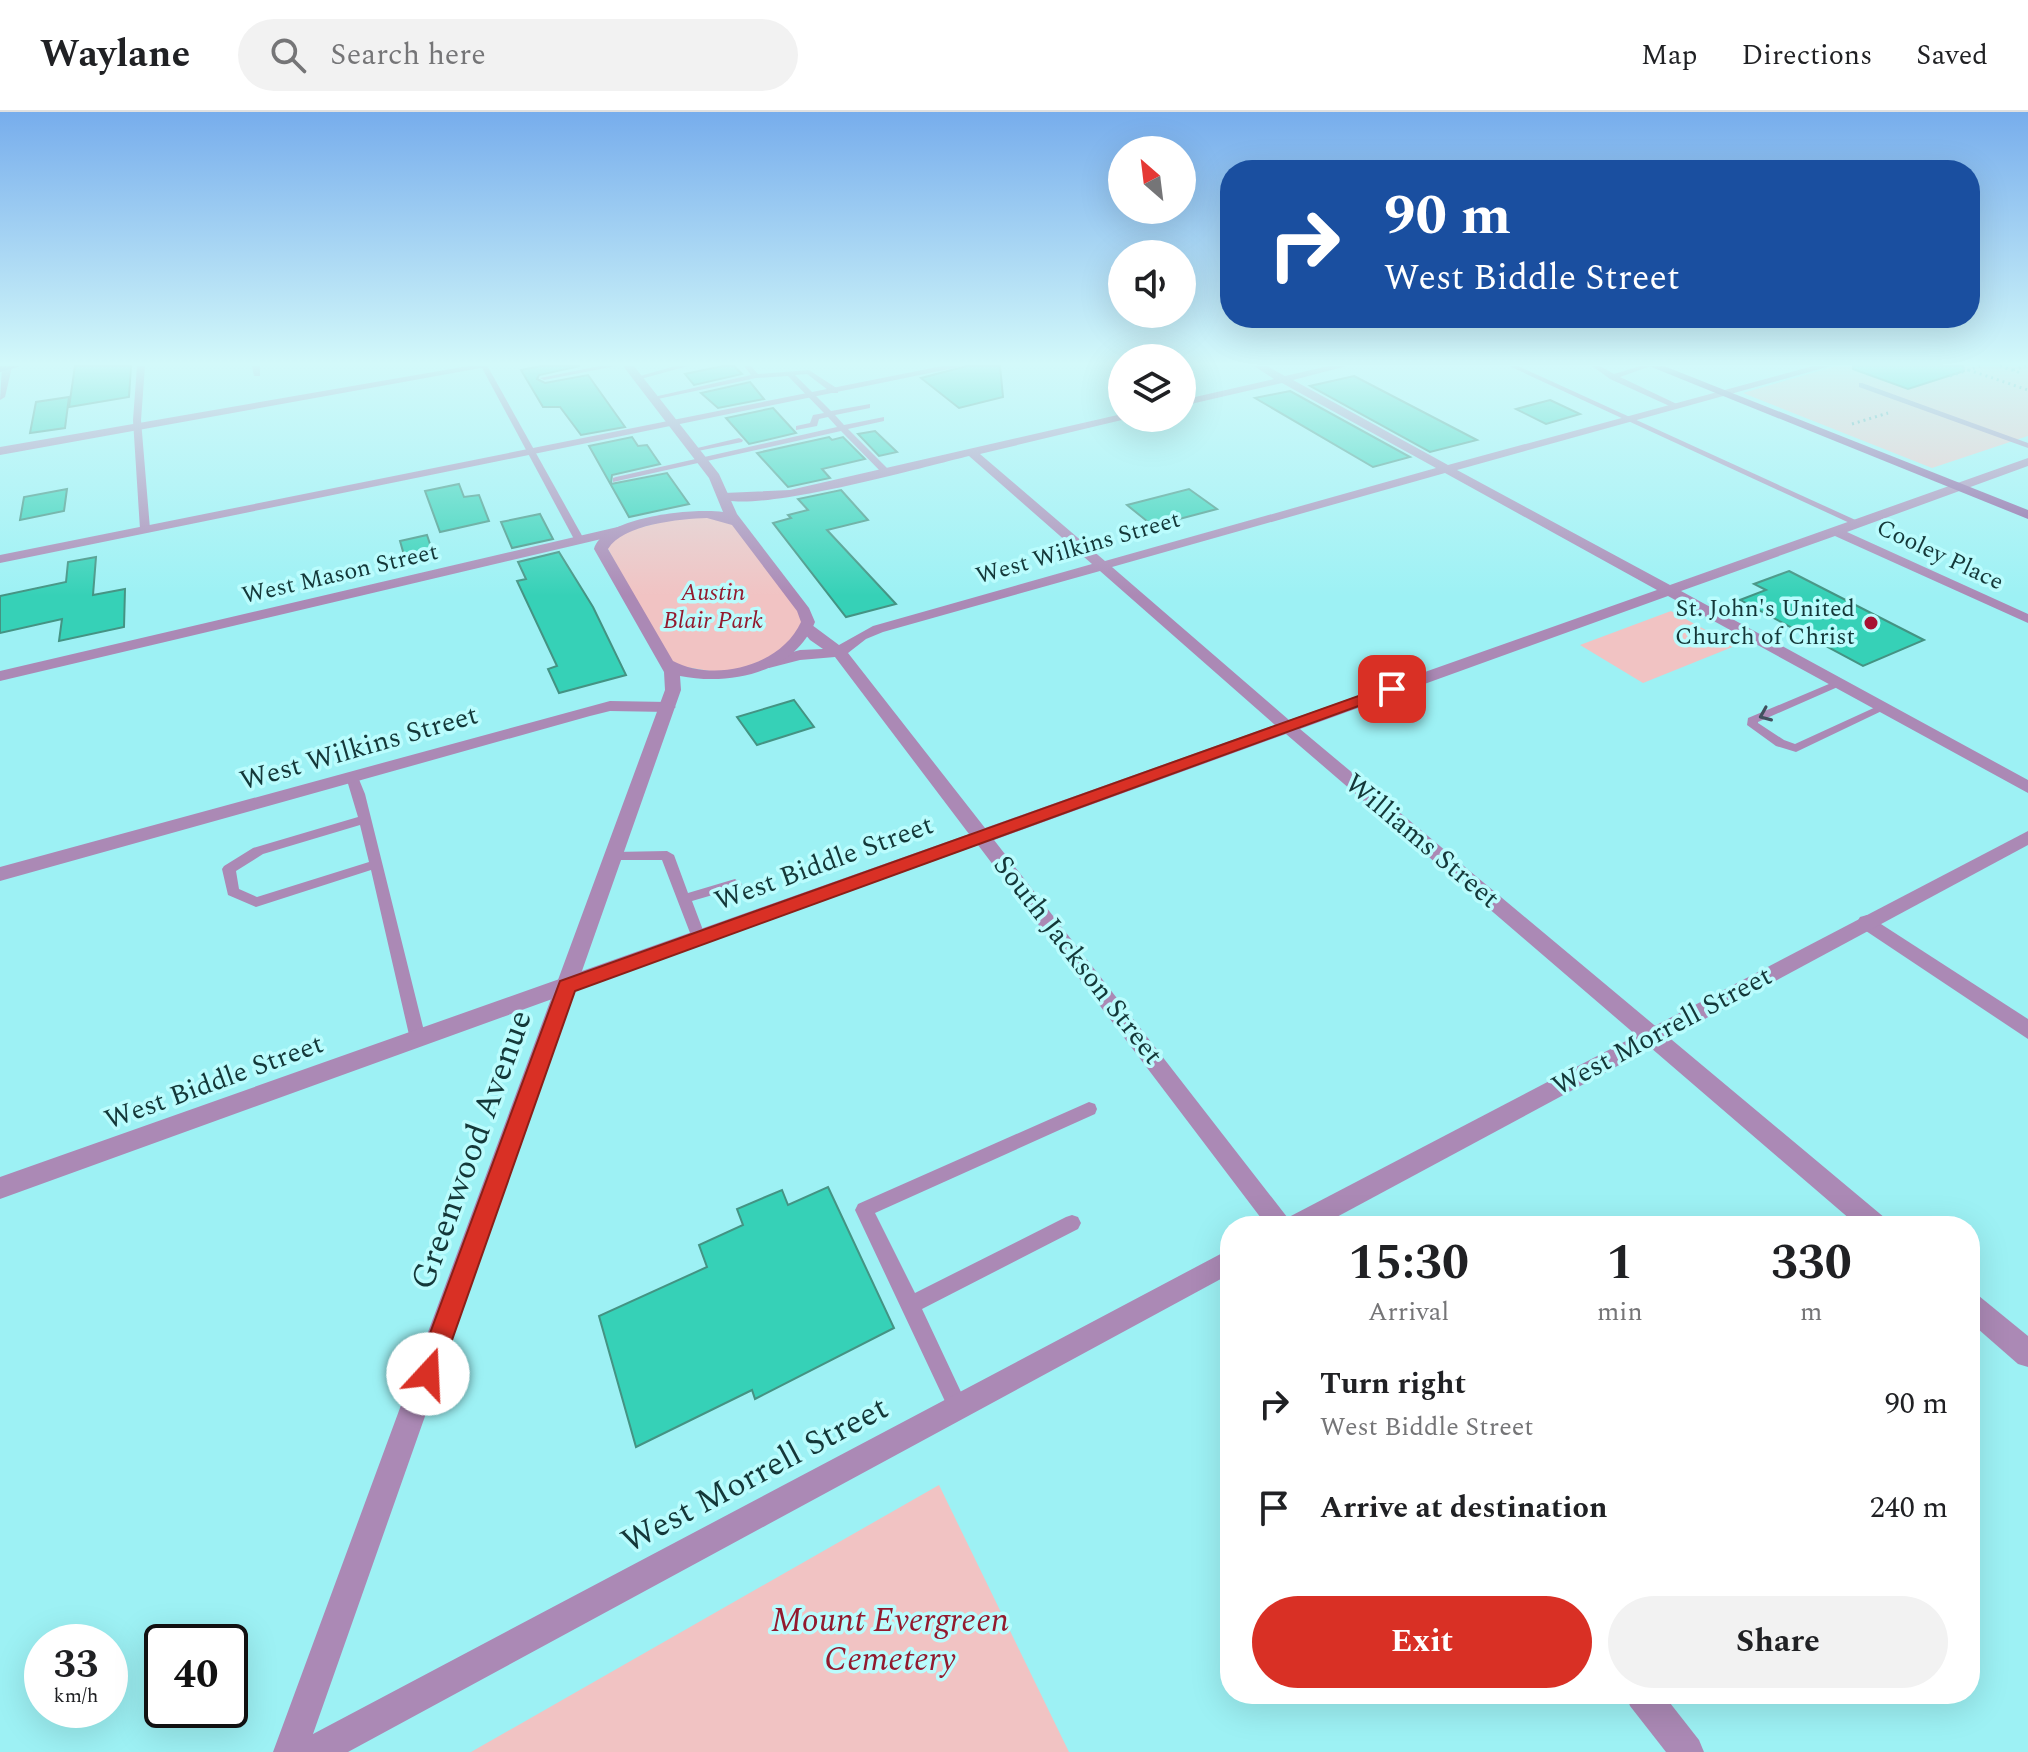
<!DOCTYPE html>
<html lang="en">
<head>
<meta charset="utf-8">
<style>
  :root { --surface:#fff; --page:#f2f2f2; --text:#202124; --muted:#757577; --line:#e0e0e0; --accent:#d93025 }
  body { margin:0; font-family:Spectral,serif; background:var(--page); color:var(--text); height:100vh; display:flex; flex-direction:column; font-size:30px; white-space:nowrap }
  * { box-sizing:border-box; margin:0 }
  p { font-size:26px; color:var(--muted) }
  .icon { flex:none; width:44px; height:44px; fill:none; stroke:currentColor; stroke-width:2; stroke-linecap:round; stroke-linejoin:round }
  .map { position:relative; flex:1; overflow:hidden }
  .drawer { position:absolute; left:1220px; top:1104px; width:760px; height:488px; display:flex; flex-direction:column; background:var(--surface); border-radius:32px; box-shadow:0 8px 32px #0002 }
  .drawer>* { flex:none }
  .top-card { position:absolute; left:1220px; top:48px; width:760px; height:168px; border-radius:32px; box-shadow:0 8px 32px #0002; background:#1a4fa0; color:#fff; overflow:hidden }
  .needle { width:52px; rotate:332deg }
  .tools { position:absolute; left:1108px; top:24px; display:grid; gap:16px }
  .tools a { display:grid; place-items:center; width:88px; height:88px; border-radius:50%; background:var(--surface); box-shadow:0 8px 32px #0002; font-size:40px }
  .speed { position:absolute; left:24px; top:1512px; display:flex; gap:16px; font-size:40px; font-weight:700; text-align:center }
  .speed>* { display:grid; place-content:center; width:104px; height:104px; border-radius:50%; background:var(--surface); box-shadow:0 8px 32px #0002; line-height:1 }
  .speed small { font-size:20px; font-weight:400 }
  .speed .limit { border:4px solid #111; border-radius:12px; background:#fff; color:#111 }
  .pin { position:absolute; display:grid; place-items:center; width:68px; height:68px; color:#fff; margin:-34px; border-radius:16px; box-shadow:0 4px 12px #0006 }
  .me { position:absolute; width:88px; margin:-44px; rotate:20deg; stroke-linejoin:round; filter:drop-shadow(0 0 6px #0008) }
  .turn { display:flex; align-items:center; gap:28px; height:168px; padding:0 32px; font-size:36px }
  .turn .icon { width:104px; height:104px; stroke-width:2.5 }
  .turn b { display:block; font-size:56px; line-height:68px }
  .eta { display:flex; justify-content:space-evenly; align-items:center; height:136px; text-align:center }
  .eta b { font-size:48px; font-weight:700; line-height:56px }
  .primary-button { display:flex; gap:16px; margin-top:auto; padding:16px 32px }
  .primary-button a { flex:1; height:92px; border-radius:48px; background:var(--accent); color:#fff; font-size:32px; font-weight:700; line-height:92px; text-align:center }
  .primary-button a+a { background:var(--page); color:var(--text) }
  ul { padding:0; list-style:none }
  li { display:flex; align-items:center; gap:24px; height:104px; padding:0 32px }
  li div { flex:1 }
  li b { display:block; font-size:30px }
  li em { font-style:normal }
  header { display:flex; align-items:center; gap:48px; box-sizing:border-box; height:112px; padding:0 40px; background:var(--surface); border-bottom:2px solid var(--line) }
  header strong { font-size:38px }
  nav { display:flex; gap:44px; margin-inline-start:auto; font-size:28px }
  .search { width:560px; height:72px; background:var(--page); display:flex; align-items:center; gap:20px; box-sizing:border-box; padding:0 28px; border-radius:44px; color:var(--muted); font-size:30px }
  .map>svg:first-child { display:block }
  .green { fill:#f1c3c3 }
  .building { fill:#36d1b7; stroke:#449383; stroke-width:2 }
  .lines { fill:none; stroke-linecap:round; stroke-linejoin:round }
  .path { stroke:#61a0a3; stroke-width:3; stroke-dasharray:2 4; stroke-linecap:butt }
  .service { fill:#ab89b5; fill-rule:evenodd }
  .minor { fill:#ab89b5; fill-rule:evenodd }
  .tertiary { fill:#ab89b5; fill-rule:evenodd }
  .secondary { fill:#8f5d9e; fill-rule:evenodd }
  .oneway { stroke:#41505e }
  .route { fill:#d93025; stroke:#8d1f18; stroke-width:2 }
  .poi-dot { fill:#a81031; stroke:#bafcfd; stroke-width:3 }
  .labels { text-anchor:middle; dominant-baseline:central; stroke-width:7; stroke-linejoin:round; paint-order:stroke }
  .far-street-label { font-size:24px; fill:#143839; stroke:#bafcfd }
  .far-park-label { font-size:24px; font-style:italic; fill:#931a2e; stroke:#bafcfd }
  .far-poi-label { font-size:24px; fill:#143839; stroke:#bafcfd; text-anchor:end }
  .street-label { font-size:28px; fill:#143839; stroke:#bafcfd }
  .near-street-label { font-size:34px; fill:#143839; stroke:#bafcfd }
  .near-park-label { font-size:34px; font-style:italic; fill:#931a2e; stroke:#bafcfd }
</style>
</head>
<body>
<header>
<strong>Waylane</strong>
<div class="search"><svg class="icon" aria-label="search" viewBox="0 0 24 24"><circle cx="10" cy="10" r="6"/><path d="M15 15l6 6"/></svg>Search here</div>
<nav><a>Map</a><a>Directions</a><a>Saved</a></nav>
</header>
<div class="map">
<svg width="2028" height="1640" viewBox="0 0 2028 1640">
  <rect width="100%" height="100%" fill="#9df1f4"/>
  <!-- green -->
  <g class="green">
    <polygon points="1836,254 2028,254 2028,324 1932,356 1743,281"/>
    <polygon points="690,402 729,405 806,505 791,537 728,562 667,552 604,429 613,423"/>
    <polygon points="1671,499 1735,534 1643,571 1580,533"/>
    <polygon points="939,1373 1069,1640 471,1640"/>
  </g>
  <!-- building -->
  <g class="building">
    <polygon points="75,254 131,254 129,285 69,295"/>
    <polygon points="541,254 580,254 539,263 537,267 545,271 588,263 625,315 581,323 560,295 543,295 521,258"/>
    <polygon points="723,254 734,254 742,262 694,273 685,262"/>
    <polygon points="967,254 1000,254 1003,285 959,296 921,266"/>
    <polygon points="1853,254 1963,254 1964,259 1908,277 1853,257"/>
    <polygon points="1354,264 1477,328 1430,340 1310,274"/>
    <polygon points="750,270 764,287 718,296 701,281"/>
    <polygon points="1290,279 1410,345 1373,355 1255,286"/>
    <polygon points="69,285 65,316 30,321 36,290"/>
    <polygon points="1550,288 1580,302 1546,312 1516,297"/>
    <polygon points="773,296 796,321 749,332 726,306"/>
    <polygon points="875,319 897,340 879,344 858,322"/>
    <polygon points="632,325 638,334 647,333 660,352 612,363 611,372 667,361 689,392 629,405 589,334"/>
    <polygon points="829,325 832,328 843,325 865,347 822,357 830,366 788,375 757,341"/>
    <polygon points="459,372 464,385 479,383 489,409 440,420 425,379"/>
    <polygon points="67,377 64,399 20,408 24,385"/>
    <polygon points="1189,377 1217,397 1153,414 1127,393"/>
    <polygon points="841,378 868,408 827,418 896,492 846,505 773,411 791,406 788,403 808,398 798,387"/>
    <polygon points="540,402 553,427 512,436 501,410"/>
    <polygon points="427,423 434,444 406,450 400,429"/>
    <polygon points="559,440 593,495 626,563 559,581 548,557 557,554 517,469 526,467 518,450"/>
    <polygon points="96,445 93,483 125,477 124,515 59,529 62,507 0,521 0,484 66,470 68,450"/>
    <polygon points="1789,459 1873,502 1924,528 1863,554 1740,488 1766,478 1754,472"/>
    <polygon points="794,588 814,615 757,633 737,605"/>
    <polygon points="828,1075 894,1216 755,1287 752,1278 636,1335 599,1204 707,1155 699,1133 743,1113 737,1097 782,1078 788,1093"/>
  </g>
  <g class="lines">
    <!-- path -->
    <g class="path">
      <polyline points="1957,254 2028,278"/>
      <polyline points="2000,254 2021,261"/>
      <polyline points="2013,258 2026,254"/>
      <polyline points="1950,264 1980,254"/>
      <polyline points="1852,312 1888,301"/>
    </g>
    <!-- service -->
    <g class="service">
      <polygon points="137,254 145,254 141,308 150,417 145,420 140,417 133,308"/>
      <polygon points="252,254 260,254 260,264 254,264"/>
      <polygon points="481,254 488,255 585,429 583,431 575,429"/>
      <polygon points="599,254 616,254 544,268 540,266"/>
      <polygon points="675,254 688,254 637,268 633,266"/>
      <polygon points="744,254 751,254 758,262 809,258 838,277 838,281 832,281 807,262 795,263 831,299 870,292 870,296 835,303 844,313 884,305 884,309 848,317 889,358 889,362 883,362 841,319 613,370 613,366 616,365 837,315 828,305 819,307 817,314 796,318 796,314 810,311 813,303 824,301 788,264 756,266 653,288 649,286 751,263"/>
      <polygon points="1509,254 1518,254 1862,411 1854,413"/>
      <polygon points="1592,254 1600,254 1614,262 1640,254 1651,254 1620,265 1681,294 1674,296 1610,267"/>
      <polygon points="1862,271 2028,331 2028,336 1859,275 1859,271"/>
      <polygon points="739,326 743,328 742,330 693,340 689,338"/>
      <polygon points="1836,569 1842,572 1840,574 1758,610 1758,611 1784,628 1795,632 1878,594 1882,593 1888,596 1796,640 1776,634 1747,613 1748,606"/>
      <path d="M352,661L358,665L365,682L426,927L423,931L418,933L413,931L410,927L371,758L256,795L228,783L222,757L224,754L253,736L358,705L346,665ZM360,713L369,750L257,785L239,777L236,759L263,742Z"/>
      <polygon points="667,739 674,743 688,781 735,767 742,772 740,775 692,789 706,826 704,830 699,831 692,826 662,748 614,748 607,744 614,740"/>
      <polygon points="1089,990 1095,992 1097,997 1095,1002 875,1101 915,1181 1066,1105 1072,1103 1078,1105 1081,1111 1078,1117 922,1197 968,1295 965,1302 958,1305 951,1302 855,1098 858,1092"/>
    </g>
    <!-- minor -->
    <g class="minor">
      <polygon points="2,254 12,255 5,285 0,288"/>
      <polygon points="468,254 492,254 0,343 0,335"/>
      <polygon points="942,254 964,254 0,451 0,443"/>
      <path d="M1254,254H1267L1285,264L1328,254H1347L1293,268L1448,353L1813,254H1831L1457,358L1670,473L2028,346V354L1847,420L2028,502V511L1835,424L1681,479L2028,668V681L1668,484L1300,617L1885,1106L1888,1114H1858L1286,622L994,728L1294,1114H1267L978,733L0,1087V1065L969,722L835,545L800,548L769,556L761,551L764,548L800,538L823,537L810,528L800,516L802,513H812L839,533L873,514L1092,452L969,344C927,354 746,405 718,385L724,381L790,378L1122,302V306L1126,307L980,342L1105,449L1436,356L1282,271L1182,294V288L1274,267ZM1445,361L1657,478L1289,608L1112,455ZM1100,459L1275,613L985,716L848,541L866,527L883,520Z"/>
      <polygon points="622,414 627,415 627,421 0,569 0,559"/>
      <polygon points="610,589 668,590 676,595 668,600 610,599 590,604 0,769 0,755"/>
      <polygon points="1867,803 2028,907 2028,927 1860,815 1857,810 1860,805"/>
      <polygon points="1970,1180 1979,1184 2028,1224 2028,1255 2018,1252 1970,1210"/>
      <polygon points="1626,1582 1663,1582 1699,1628 1704,1640 1666,1640 1630,1594"/>
    </g>
    <!-- tertiary -->
    <g class="tertiary">
      <path d="M623,254H634L719,362L737,402L809,496L815,510C794,561 730,574 680,564L681,578L313,1622L1230,1137V1162L348,1640H273L665,578L664,560L594,437C604,404 695,396 723,400L709,366ZM707,406L732,413L797,499L801,510C781,554 715,571 673,549L608,437C623,412 680,407 707,406Z"/>
      <polygon points="2028,719 2028,733 1320,1114 1284,1114 1287,1106"/>
    </g>
    <!-- secondary -->
    <g class="secondary">
      <polygon points="0,254 21,254 0,260"/>
      <polygon points="1649,254 1664,254 2028,398 2028,407"/>
    </g>
  </g>
  <!-- one-way arrows -->
  <defs><path id="oneway-chevron" d="M-2-3.5L2.5 0L-2 3.5" fill="none" stroke-width="1.6" stroke-linecap="round" stroke-linejoin="round" transform="scale(2)"/></defs>
  <use class="oneway" href="#oneway-chevron" transform="translate(1765 603) rotate(157)"/>
  <!-- sky -->
  <linearGradient id="sky" x2="0" y2="1"><stop stop-color="#77adec"/><stop offset="0.52" stop-color="#d3f9fa"/><stop offset="1" stop-color="#d3f9fa" stop-opacity="0"/></linearGradient>
  <rect width="2028" height="484" fill="url(#sky)"/>
  <!-- route -->
  <polygon class="route" points="1392,572 1397,574 1397,580 575,879 440,1262 436,1270 428,1274 419,1270 415,1262 560,869"/>
  <!-- markers -->
  <circle class="poi-dot" cx="1871" cy="511" r="8"/>
  <g class="labels">
    <!-- far-street labels -->
    <g class="far-street-label">
      <text transform="translate(1078 436) rotate(-16)">West Wilkins Street</text>
      <text transform="translate(1940 443) rotate(25)">Cooley Place</text>
      <text transform="translate(340 462) rotate(-13)">West Mason Street</text>
    </g>
    <!-- far-park labels -->
    <g class="far-park-label">
      <text x="713" y="481">Austin<tspan x="713" dy="28">Blair Park</tspan></text>
    </g>
    <!-- far-poi labels -->
    <g class="far-poi-label">
      <text x="1855" y="497">St. John's United<tspan x="1855" dy="28">Church of Christ</tspan></text>
    </g>
    <!-- street labels -->
    <g class="street-label">
      <text transform="translate(359 636) rotate(-16)">West Wilkins Street</text>
      <text transform="translate(1422 729) rotate(40)">Williams Street</text>
      <text transform="translate(824 751) rotate(-20)">West Biddle Street</text>
      <text transform="translate(1078 848) rotate(52)">South Jackson Street</text>
      <text transform="translate(1662 919) rotate(-28)">West Morrell Street</text>
      <text transform="translate(214 970) rotate(-20)">West Biddle Street</text>
    </g>
    <!-- near-street labels -->
    <g class="near-street-label">
      <text transform="translate(472 1038) rotate(-70)">Greenwood Avenue</text>
      <text transform="translate(755 1363) rotate(-28)">West Morrell Street</text>
    </g>
    <!-- near-park labels -->
    <g class="near-park-label">
      <text x="890" y="1509">Mount Evergreen<tspan x="890" dy="39">Cemetery</tspan></text>
    </g>
  </g>
</svg>
<div class="tools">
<a><svg class="needle" viewBox="-14 -14 28 28"><path d="M0-13l5 13h-10z" fill="#e53935"/><path d="M0 13l5-13h-10z" fill="#757577"/></svg></a>
<a><svg class="icon" aria-label="sound" viewBox="0 0 24 24"><path d="M4 9h4l5-4v14l-5-4H4zM17 9q2 3 0 6"/></svg></a>
<a><svg class="icon" aria-label="layers" viewBox="0 0 24 24"><path d="M12 4l9 5-9 5-9-5zM3 14l9 5 9-5"/></svg></a>
</div>
<div class="speed"><div>33<small>km/h</small></div><div class="limit">40</div></div>
<div class="pin" style="left:1392px;top:577px;background:#d93025"><svg class="icon" aria-label="arrive" viewBox="0 0 24 24"><path d="M6 21V4h12l-3 4 3 4H6"/></svg></div>
<svg class="me" style="left:428px;top:1262px" viewBox="-20 -20 40 40"><circle r="19" fill="#fff"/><path d="M0-13L10 11 0 6-10 11z" fill="#d93025"/></svg>
<div class="top-card">
<div class="turn"><svg class="icon" aria-label="right" viewBox="0 0 24 24"><path d="M7 20v-9h11M14 6l5 5-5 5"/></svg><div><b>90 m</b>West Biddle Street</div></div>
</div>
<section class="drawer">
<div class="eta">
<div><b>15:30</b><p>Arrival</p></div>
<div><b>1</b><p>min</p></div>
<div><b>330</b><p>m</p></div>
</div>
<ul>
<li><svg class="icon" aria-label="right" viewBox="0 0 24 24"><path d="M7 20v-9h11M14 6l5 5-5 5"/></svg><div><b>Turn right</b><p>West Biddle Street</p></div><em>90 m</em></li>
<li><svg class="icon" aria-label="arrive" viewBox="0 0 24 24"><path d="M6 21V4h12l-3 4 3 4H6"/></svg><div><b>Arrive at destination</b></div><em>240 m</em></li>
</ul>
<div class="primary-button"><a>Exit</a><a>Share</a></div>
</section>
</div>
</body>
</html>
